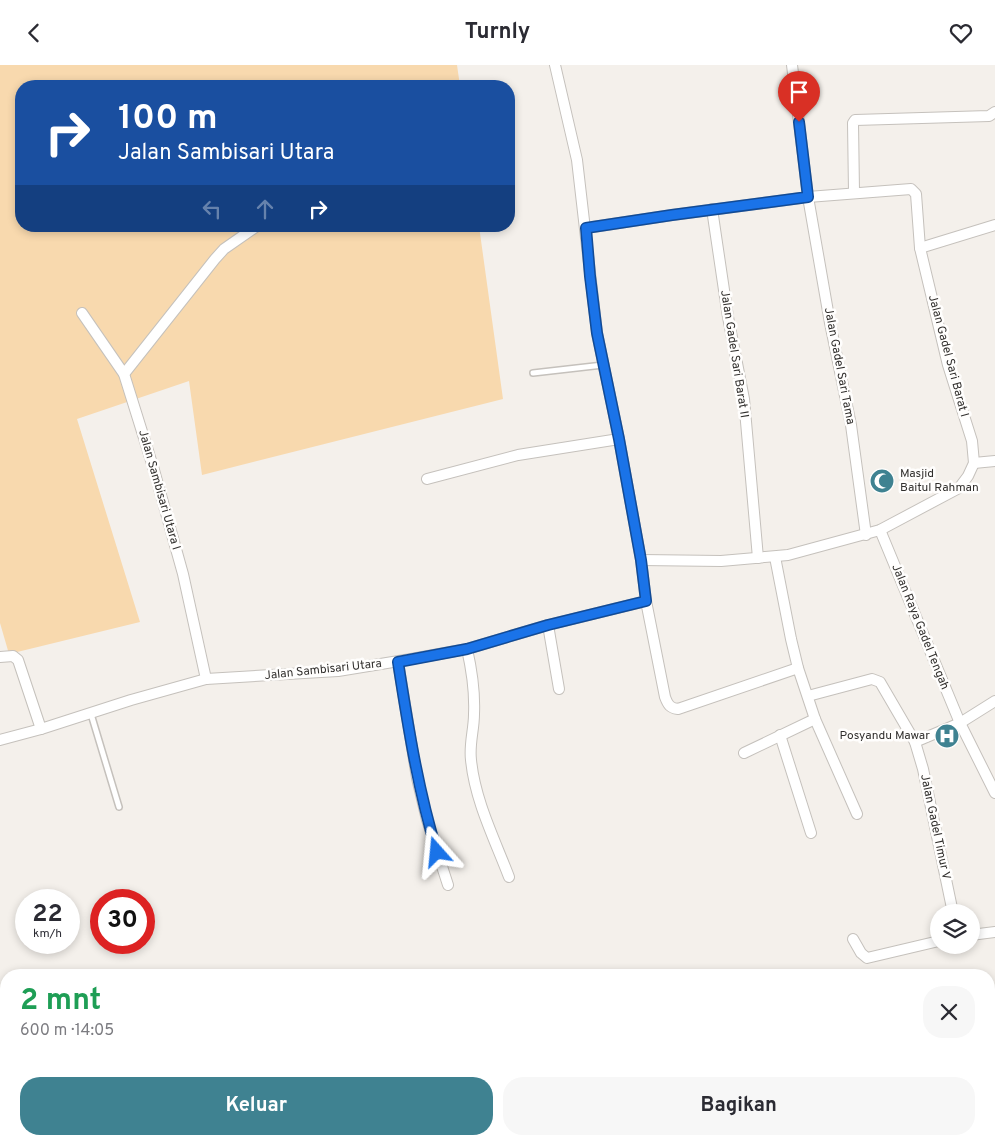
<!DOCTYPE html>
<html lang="id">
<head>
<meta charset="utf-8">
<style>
  :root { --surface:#fff; --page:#f7f7f7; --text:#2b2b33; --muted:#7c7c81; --accent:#3f8291 }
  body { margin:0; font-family:Overpass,sans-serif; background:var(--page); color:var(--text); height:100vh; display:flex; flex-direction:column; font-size:19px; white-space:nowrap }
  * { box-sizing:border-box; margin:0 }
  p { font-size:16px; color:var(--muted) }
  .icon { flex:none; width:28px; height:28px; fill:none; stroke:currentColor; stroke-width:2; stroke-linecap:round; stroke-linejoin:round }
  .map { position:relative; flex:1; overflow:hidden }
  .details { position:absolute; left:0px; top:904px; width:995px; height:176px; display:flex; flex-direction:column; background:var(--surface); border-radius:20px 20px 0 0; box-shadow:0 2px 8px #0003 }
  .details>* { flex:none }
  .guide { position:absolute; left:15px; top:15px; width:500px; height:152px; border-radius:20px; box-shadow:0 2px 8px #0003; background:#1a4fa0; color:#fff; overflow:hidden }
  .tools { position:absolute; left:930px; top:839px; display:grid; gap:10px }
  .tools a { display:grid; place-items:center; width:50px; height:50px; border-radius:50%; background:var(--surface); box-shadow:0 2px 8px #0003; font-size:25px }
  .speed { position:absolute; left:15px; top:824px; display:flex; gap:10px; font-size:25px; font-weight:700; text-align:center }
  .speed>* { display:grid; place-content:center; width:65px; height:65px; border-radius:50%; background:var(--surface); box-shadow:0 2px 8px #0003; line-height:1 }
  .speed small { font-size:12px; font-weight:400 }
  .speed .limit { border:8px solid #d22; background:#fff; color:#111 }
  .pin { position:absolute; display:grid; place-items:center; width:42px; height:42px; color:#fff; margin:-51px -21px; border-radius:50% 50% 50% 0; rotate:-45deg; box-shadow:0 0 5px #0007 }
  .pin .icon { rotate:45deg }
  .me { position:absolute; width:55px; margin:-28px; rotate:342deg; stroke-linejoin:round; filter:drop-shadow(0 0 4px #0008) }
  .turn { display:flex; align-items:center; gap:18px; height:105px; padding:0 20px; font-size:22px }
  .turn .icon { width:65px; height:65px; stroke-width:2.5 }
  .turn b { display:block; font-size:35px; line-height:42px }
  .lanes { display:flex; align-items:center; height:48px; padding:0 20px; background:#0003; justify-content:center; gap:25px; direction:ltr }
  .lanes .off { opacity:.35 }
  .round { display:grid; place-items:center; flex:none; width:52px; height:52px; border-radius:20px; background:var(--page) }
  .overview { display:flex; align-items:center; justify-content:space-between; height:85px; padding:0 20px }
  h1 { font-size:30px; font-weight:700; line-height:38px; color:#1e9e55 }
  .action { display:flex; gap:10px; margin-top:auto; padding:10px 20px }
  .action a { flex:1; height:58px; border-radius:20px; background:var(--accent); color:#fff; font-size:20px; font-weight:700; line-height:58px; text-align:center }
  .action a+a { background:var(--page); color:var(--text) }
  header { display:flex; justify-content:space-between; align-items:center; height:65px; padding:0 20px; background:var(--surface); font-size:22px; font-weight:700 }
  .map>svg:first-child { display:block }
  .green { fill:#f8d9ae }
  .water { fill:#5bd0ea; stroke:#4ea0b1 }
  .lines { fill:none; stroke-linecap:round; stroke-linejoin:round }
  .service-casing { stroke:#c5c1bc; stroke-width:8 }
  .minor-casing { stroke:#c5c1bc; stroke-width:12 }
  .service { stroke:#fff; stroke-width:5 }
  .minor { stroke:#fff; stroke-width:10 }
  .route-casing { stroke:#114b97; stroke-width:12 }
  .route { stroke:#1a73e8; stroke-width:9 }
  .labels { text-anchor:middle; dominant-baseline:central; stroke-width:5; stroke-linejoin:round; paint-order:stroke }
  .street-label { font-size:12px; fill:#312f2d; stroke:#fffefd }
  .poi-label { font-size:12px; fill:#312f2d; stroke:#fffefd; text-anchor:start }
</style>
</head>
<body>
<header><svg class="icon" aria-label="back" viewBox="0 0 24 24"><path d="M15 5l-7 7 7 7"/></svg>Turnly<svg class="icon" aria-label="heart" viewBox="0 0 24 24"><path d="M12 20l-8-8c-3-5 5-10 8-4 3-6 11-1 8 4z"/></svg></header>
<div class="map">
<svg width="995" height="1079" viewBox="0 0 995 1079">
  <rect width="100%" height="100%" fill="#f4f0eb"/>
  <!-- green -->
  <polygon class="green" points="0,0 457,0 460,21 21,21 21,161 479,161 503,334 202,410 189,316 77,354 140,557 9,589 0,558"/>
  <!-- water -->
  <polygon class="water" points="213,1074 271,1074 268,1079 193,1079"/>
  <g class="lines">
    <defs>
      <g id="service">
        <polyline points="533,308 603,300"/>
        <polyline points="91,649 119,742"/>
      </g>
      <g id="minor">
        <path d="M555,0L577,95L597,268L619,374L641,495L646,536L665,632C668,640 670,643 678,644L798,603"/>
        <polyline points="792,0 808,132 830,258 851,360 866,470"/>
        <polyline points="854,127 853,58 855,55 989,51 995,47"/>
        <polyline points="712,144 728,252 744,334 758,493"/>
        <polyline points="586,163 672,150 808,132 911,124 916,129 920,183 948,300 972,376 974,398 968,411 959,423 880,465 788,490 721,496 641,495"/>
        <polyline points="920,183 995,160"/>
        <polyline points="82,248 124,309 154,405 183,509 206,614"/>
        <polyline points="124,309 215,194 224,184 257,161"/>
        <polyline points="974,398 995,396"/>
        <polyline points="427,414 518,390 619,374"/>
        <polyline points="880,465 960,658 995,728"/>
        <polyline points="775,492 791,574 798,603 815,654 857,749"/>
        <polyline points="548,560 559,624"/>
        <path d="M467,584C472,606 475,627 474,649C474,665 469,679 471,695C475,736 495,775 509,812"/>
        <polyline points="0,592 13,591 18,595 41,664"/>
        <polyline points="398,597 417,713 427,755 448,820"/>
        <polyline points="808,631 872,614 880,617 915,677 923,704 953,848"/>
        <polyline points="780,670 811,768"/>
        <polyline points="0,675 41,664 131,635 206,614 338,606 411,594 467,584 548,560 646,536"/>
        <polyline points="915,677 960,658 995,636"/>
        <polyline points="744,688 815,654"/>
        <polyline points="971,870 995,867"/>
        <polyline points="853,874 861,888 867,893 939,876"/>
        <polyline points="989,1063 995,1062"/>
        <polyline points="618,1074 619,1079"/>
        <polyline points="736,1074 737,1079"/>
        <polyline points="871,1074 892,1079"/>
        <polyline points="827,1079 847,1074"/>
        <polyline points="911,1079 947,1074"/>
      </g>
    </defs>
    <!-- service casing -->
    <use href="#service" class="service-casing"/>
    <!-- minor casing -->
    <use href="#minor" class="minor-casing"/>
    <!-- service -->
    <use href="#service" class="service"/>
    <!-- minor -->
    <use href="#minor" class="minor"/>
  </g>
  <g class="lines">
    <defs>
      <path id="route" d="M437,787C418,725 408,661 398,597L467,584L548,560L646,536L641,495L619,374L597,268L590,211L586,163L672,150L808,132L799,57"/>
    </defs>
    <!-- route casing -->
    <use href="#route" class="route-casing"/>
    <!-- route -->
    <use href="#route" class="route"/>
  </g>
  <!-- icons -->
  <defs>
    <symbol id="mosque-disc" viewBox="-11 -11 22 22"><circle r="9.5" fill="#3f8291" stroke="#fffefd"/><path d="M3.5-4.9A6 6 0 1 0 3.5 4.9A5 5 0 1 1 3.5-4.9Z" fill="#fff"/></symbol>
    <symbol id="hospital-disc" viewBox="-11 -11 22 22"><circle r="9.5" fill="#3f8291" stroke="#fffefd"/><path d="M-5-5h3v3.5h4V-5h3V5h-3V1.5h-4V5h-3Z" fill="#fff"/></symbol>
  </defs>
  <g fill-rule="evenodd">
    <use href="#mosque-disc" x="868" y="402" width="28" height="28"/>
    <use href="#hospital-disc" x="933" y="657" width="28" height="28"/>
  </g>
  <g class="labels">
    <!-- street labels -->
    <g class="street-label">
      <text transform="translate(734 289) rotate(81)">Jalan Gadel Sari Barat II</text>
      <text transform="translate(948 291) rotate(75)">Jalan Gadel Sari Barat I</text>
      <text transform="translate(839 301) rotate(79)">Jalan Gadel Sari Tama</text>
      <text transform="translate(159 425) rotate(74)">Jalan Sambisari Utara I</text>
      <text transform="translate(920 562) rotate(68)">Jalan Raya Gadel Tengah</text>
      <text transform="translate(323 605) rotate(-6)">Jalan Sambisari Utara</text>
      <text transform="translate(935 762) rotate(78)">Jalan Gadel Timur V</text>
    </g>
    <!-- poi labels -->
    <g class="poi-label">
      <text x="900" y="409">Masjid<tspan x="900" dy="14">Baitul Rahman</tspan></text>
      <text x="930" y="671" text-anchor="end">Posyandu Mawar</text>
    </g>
  </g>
</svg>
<div class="tools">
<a><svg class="icon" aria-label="layers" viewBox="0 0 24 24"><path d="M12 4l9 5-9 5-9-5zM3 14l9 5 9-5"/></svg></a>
</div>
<div class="speed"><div>22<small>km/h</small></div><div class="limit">30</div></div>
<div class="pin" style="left:799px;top:57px;background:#d93025"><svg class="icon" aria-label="arrive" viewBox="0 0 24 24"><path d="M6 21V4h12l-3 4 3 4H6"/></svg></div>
<svg class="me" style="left:437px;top:787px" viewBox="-20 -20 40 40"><path d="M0-17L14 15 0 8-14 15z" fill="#1a73e8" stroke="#fff" stroke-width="4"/></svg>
<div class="guide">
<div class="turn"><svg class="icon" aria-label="right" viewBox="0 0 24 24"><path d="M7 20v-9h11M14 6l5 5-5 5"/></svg><div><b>100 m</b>Jalan Sambisari Utara</div></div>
<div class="lanes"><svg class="icon off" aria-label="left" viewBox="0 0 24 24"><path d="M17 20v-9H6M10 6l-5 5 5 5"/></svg><svg class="icon off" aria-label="ahead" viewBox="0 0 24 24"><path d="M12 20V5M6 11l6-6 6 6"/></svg><svg class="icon" aria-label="right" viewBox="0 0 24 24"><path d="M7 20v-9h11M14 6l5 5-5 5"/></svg></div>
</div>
<section class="details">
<div class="overview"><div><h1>2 mnt</h1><p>600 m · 14:05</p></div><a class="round"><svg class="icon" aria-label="close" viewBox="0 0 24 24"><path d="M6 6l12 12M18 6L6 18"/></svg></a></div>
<div class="action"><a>Keluar</a><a>Bagikan</a></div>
</section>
</div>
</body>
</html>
